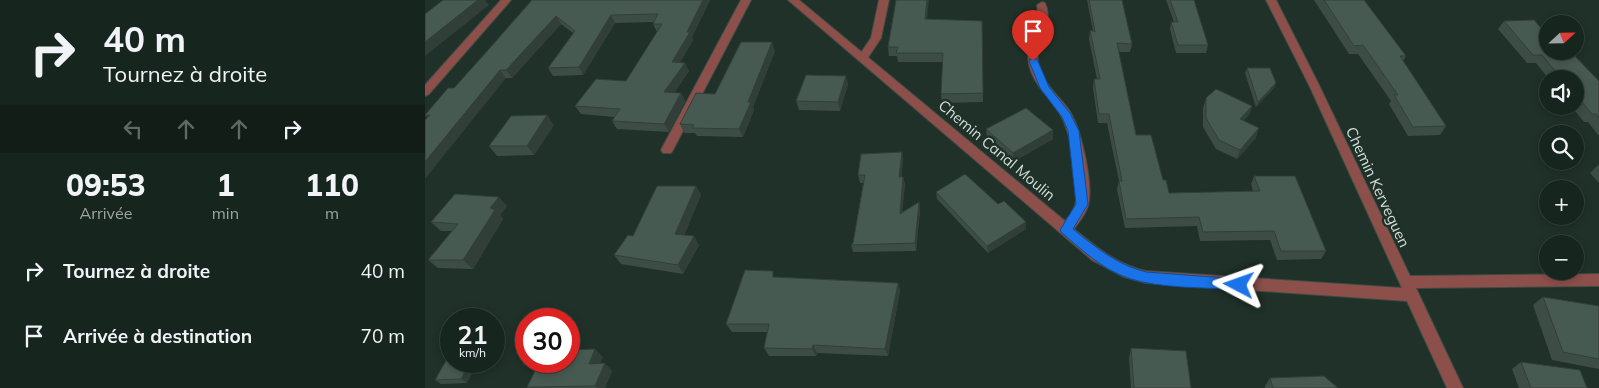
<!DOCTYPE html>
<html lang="fr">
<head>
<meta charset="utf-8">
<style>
  :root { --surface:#17251f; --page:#202d28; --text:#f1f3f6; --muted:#9ea5a4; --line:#36423d }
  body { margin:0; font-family:Mulish,sans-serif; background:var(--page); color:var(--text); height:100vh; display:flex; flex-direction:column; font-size:19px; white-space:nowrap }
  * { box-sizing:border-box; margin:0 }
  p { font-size:16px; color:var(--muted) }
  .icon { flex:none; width:28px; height:28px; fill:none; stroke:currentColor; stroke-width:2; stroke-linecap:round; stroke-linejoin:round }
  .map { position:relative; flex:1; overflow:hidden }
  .details { display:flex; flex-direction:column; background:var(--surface); width:425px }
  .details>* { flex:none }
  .top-card { background:#17251f; color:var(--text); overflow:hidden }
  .needle { width:32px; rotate:68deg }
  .tools { position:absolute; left:1114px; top:15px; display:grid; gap:10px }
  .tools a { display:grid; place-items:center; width:45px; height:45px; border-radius:50%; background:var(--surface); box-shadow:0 2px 8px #0003,0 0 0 1px var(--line); font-size:25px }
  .speed { position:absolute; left:15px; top:308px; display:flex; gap:10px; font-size:25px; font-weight:700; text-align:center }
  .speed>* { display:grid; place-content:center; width:65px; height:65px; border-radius:50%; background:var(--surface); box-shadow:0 2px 8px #0003,0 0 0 1px var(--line); line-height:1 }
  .speed small { font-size:12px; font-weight:400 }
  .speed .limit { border:8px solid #d22; background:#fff; color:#111 }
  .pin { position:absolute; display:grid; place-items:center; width:42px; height:42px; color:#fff; margin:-51px -21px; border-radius:50% 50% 50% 0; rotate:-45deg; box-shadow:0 0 5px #0007 }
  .pin .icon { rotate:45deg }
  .me { position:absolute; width:55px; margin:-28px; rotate:274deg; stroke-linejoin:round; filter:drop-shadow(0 0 4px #0008) }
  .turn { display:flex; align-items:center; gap:18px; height:105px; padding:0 20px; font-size:22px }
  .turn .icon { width:65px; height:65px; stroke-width:2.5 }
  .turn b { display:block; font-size:35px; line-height:42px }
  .lanes { display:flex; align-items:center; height:48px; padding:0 20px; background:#0003; justify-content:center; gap:25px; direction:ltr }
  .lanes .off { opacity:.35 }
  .eta { display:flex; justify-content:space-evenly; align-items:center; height:85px; text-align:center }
  .eta b { font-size:30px; font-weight:800; line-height:35px }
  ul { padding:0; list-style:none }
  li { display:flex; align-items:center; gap:15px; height:65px; padding:0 20px }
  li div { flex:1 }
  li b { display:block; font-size:19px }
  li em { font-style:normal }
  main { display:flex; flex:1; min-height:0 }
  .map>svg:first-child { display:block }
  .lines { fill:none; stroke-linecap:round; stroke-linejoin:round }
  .service-casing { stroke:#3c4d45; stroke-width:2 }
  .minor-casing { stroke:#3c4d45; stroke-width:2 }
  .service { fill:#8d4f4a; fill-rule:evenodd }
  .minor { fill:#8d4f4a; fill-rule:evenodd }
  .wall { fill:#3d4d46 }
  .shaded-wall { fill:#323f39 }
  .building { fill:#475a51; stroke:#323f39 }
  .route { fill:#1a73e8; stroke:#114b97 }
  .labels { text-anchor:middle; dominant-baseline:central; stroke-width:5; stroke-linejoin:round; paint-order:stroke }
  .street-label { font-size:15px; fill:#d4dfda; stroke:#1f3129 }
</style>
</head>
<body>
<main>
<section class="details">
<div class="top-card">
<div class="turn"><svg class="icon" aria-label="right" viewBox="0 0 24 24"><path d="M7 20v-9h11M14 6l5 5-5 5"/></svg><div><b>40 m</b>Tournez à droite</div></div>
<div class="lanes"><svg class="icon off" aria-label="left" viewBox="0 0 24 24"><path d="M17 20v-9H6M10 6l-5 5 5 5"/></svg><svg class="icon off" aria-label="ahead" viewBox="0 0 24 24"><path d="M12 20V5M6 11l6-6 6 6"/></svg><svg class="icon off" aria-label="ahead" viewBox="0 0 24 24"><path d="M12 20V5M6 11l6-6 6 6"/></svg><svg class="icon" aria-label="right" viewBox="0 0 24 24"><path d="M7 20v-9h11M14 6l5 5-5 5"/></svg></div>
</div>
<div class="eta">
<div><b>09:53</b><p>Arrivée</p></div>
<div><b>1</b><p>min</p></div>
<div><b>110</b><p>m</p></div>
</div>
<ul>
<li><svg class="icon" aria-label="right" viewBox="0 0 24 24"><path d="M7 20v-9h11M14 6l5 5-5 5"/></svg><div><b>Tournez à droite</b></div><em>40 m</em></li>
<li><svg class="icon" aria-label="arrive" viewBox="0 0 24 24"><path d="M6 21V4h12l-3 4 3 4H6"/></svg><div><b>Arrivée à destination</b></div><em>70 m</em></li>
</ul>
</section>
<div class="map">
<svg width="1174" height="388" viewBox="0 0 1174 388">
  <rect width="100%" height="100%" fill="#1f3129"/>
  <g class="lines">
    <defs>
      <polygon id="service" points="454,0 464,0 456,38 442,59 434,59 433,57 446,38"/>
      <g id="minor">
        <polygon points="76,0 86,0 4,94 0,96 0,85"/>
        <polygon points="316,0 326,0 248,150 246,153 238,153 236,150"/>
        <path d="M363,0H374L640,221C644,217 649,211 650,205C656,185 646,134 636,116C626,98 608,85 604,64C599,44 616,29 612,5L617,2L620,3C630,24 610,41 613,62C616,82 633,95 644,110C656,128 669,185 663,206C660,215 654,222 649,229C671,247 692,265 721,271L977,288L884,85L841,0H851L894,85L985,276L1174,274V286L991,288L1038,388H1022L982,301L721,283L699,277L667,260Z"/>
      </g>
    </defs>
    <!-- service casing -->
    <use href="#service" class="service-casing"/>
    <!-- minor casing -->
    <use href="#minor" class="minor-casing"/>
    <!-- service -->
    <use href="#service" class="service"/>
    <!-- minor -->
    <use href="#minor" class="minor"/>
  </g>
  <!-- wall -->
  <g class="wall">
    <polygon points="107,0 285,0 267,37 268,40 255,62 264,71 249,93 256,93 260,101 244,132 192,129 187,121 190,117 156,114 150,106 201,81 232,32 228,24 229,22 190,23 158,75 128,76 123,68 148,33 136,24 87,78 81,78 2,117 0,115 29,88 64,49"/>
    <polygon points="662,0 697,0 707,44 705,52 693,52 711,135 738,180 744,193 828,191 826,184 829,176 901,251 896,259 852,260 845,240 775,241 772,226 700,228 692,189 694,181 682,123 673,123 668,88 669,79 672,79 664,39 665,30 668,31"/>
    <polygon points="741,0 769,0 783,45 781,53 751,53 745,29 746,22 749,22"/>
    <polygon points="889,0 939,0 981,56 978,61 1021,126 1015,135 983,136 964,104 966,101 933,54 924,54"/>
    <polygon points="502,19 557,21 558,102 517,103 516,94 518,62 473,62 472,56 464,56 463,47"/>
    <polygon points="1079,21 1115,27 1174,81 1174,136 1163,122 1159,122 1146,106 1150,106 1150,79 1124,79 1111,63 1102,63 1073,29"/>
    <polygon points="350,51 328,107 329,110 318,137 272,136 270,133 259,133 255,124 290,94"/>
    <polygon points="822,68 851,83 849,88 831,107 820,73"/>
    <polygon points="423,84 415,111 374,110 371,101"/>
    <polygon points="781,98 827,106 824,115 819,120 831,138 812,159 791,149 778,127 778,108"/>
    <polygon points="129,125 109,155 72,156 64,146"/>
    <polygon points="561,129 628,139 588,162 562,138"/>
    <polygon points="477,152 478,160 476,177 478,177 480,184 477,212 494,202 495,210 491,251 428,252 426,245 428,243 438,183 435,183 433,175"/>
    <polygon points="1173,165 1174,165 1174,183 1165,173"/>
    <polygon points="271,186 276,195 259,235 274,245 258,274 196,264 189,255 208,236"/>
    <polygon points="511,192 573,204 601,222 601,229 563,253 512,199"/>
    <polygon points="82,206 75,215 78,219 48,269 13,268 3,260 27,231 16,231 6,222"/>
    <polygon points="351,277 473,283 475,291 463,356 392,353 391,356 344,356 339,348 342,332 307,332 301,324"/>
    <polygon points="1118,297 1174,306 1174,369 1127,360 1108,305"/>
    <polygon points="706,348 766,388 706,388 704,358"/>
    <polygon points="26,352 42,383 16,384 10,380"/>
    <polygon points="178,357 175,363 187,371 180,388 103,388 102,387"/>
    <polygon points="1096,362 1162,388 1094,388 1087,369"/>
    <polygon points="845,378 913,388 840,388 840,386"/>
  </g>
  <!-- shaded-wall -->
  <g class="shaded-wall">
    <polygon points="53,0 60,0 64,5 0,56 0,42"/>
    <polygon points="278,0 285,0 267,37 268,40 250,70 247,62"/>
    <polygon points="502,0 504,0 501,28 500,19"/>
    <polygon points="186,15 190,23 158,75 154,67"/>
    <polygon points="131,16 136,24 87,78 81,70"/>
    <polygon points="347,42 350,51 328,107 329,110 318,137 314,129 323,102"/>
    <polygon points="260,63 264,71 244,100 239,92"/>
    <polygon points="75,70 81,78 0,179 0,162"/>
    <polygon points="421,76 423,84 415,111 413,102"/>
    <polygon points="851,83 849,88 831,107 833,102"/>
    <polygon points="256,93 260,101 244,132 239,124"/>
    <polygon points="827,106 824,115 812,128 815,119"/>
    <polygon points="122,115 129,125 109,155 102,146"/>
    <polygon points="834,128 831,138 812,159 815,150"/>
    <polygon points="628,130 628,139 588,162 588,153"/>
    <polygon points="477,152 478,160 476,184 474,177"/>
    <polygon points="478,177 480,184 476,222 475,214"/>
    <polygon points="271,186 276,195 256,243 250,234"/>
    <polygon points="74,197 82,206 75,215 78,219 48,269 38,260 65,208"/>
    <polygon points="494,202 495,210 491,251 490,243"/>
    <polygon points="601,222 601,229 563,253 562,246"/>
    <polygon points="269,236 274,245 258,274 253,265"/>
    <polygon points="473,283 475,291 463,356 460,349"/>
    <polygon points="388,345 392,353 391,356 387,349"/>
    <polygon points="170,349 178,357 171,371 164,364"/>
    <polygon points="46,361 54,361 42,383 36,379"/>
    <polygon points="180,363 187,371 180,388 172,388 170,386"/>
  </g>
  <!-- building -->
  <g class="building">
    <polygon points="18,0 53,0 0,42 0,14"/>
    <polygon points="107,0 278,0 262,32 265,32 247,62 260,63 239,92 256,93 239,124 187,121 195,109 150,106 171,79 201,81 237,24 228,24 233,14 186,15 154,67 123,68 150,31 131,16 81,70 75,70 0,162 0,120 5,115 0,115 23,88 29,88 64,49"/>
    <polygon points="471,0 502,0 500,19 557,21 558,93 516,94 518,53 471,53 473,47 463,47"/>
    <polygon points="664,0 697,0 707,44 692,43 711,135 726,135 738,180 741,180 744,193 835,191 829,176 870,176 901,251 856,251 849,231 778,232 774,217 701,219 694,181 697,181 684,114 674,114 669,79 675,79 665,30 670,32"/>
    <polygon points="745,0 769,0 783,45 753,45 746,22 753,22"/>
    <polygon points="899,0 939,0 981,56 975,56 1021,126 988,127 969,95 973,95 938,45 929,46"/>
    <polygon points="1109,20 1115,27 1121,27 1122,28 1122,51 1145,51 1174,81 1174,118 1171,114 1167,114 1150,94 1150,79 1137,79 1117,55 1108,55 1079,21"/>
    <polygon points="316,42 347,42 323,102 326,102 314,129 267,128 269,125 255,124 271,93 290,94"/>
    <polygon points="822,68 845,68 851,83 833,102"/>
    <polygon points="381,75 421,76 413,102 371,101"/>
    <polygon points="791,89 827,106 815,119 834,128 815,150 794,140 781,118 781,98"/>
    <polygon points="601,108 628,130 588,153 561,129"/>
    <polygon points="122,115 102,146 64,146 86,116"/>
    <polygon points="477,152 474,177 478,177 475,214 494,202 490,243 426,245 428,243 440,175 433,175 436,154"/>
    <polygon points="540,174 573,204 579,201 601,222 562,246 511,192"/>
    <polygon points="232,186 271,186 250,234 269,236 253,265 189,255 203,235 208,236"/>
    <polygon points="30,194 74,197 65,208 70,210 38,260 3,260 33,224 6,222"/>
    <polygon points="320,270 348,271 348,277 473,283 460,349 388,345 387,349 339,348 344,324 301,324"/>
    <polygon points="1118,297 1174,306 1174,359 1138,352"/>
    <polygon points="706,348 761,351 766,388 709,388"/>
    <polygon points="170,349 164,364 180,363 170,386 102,387 115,361 144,361 144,350"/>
    <polygon points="26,352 26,361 46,361 36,379 10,380"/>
    <polygon points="1096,362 1155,370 1162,388 1106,388"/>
    <polygon points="899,376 913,388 848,388 845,378"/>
  </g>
  <!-- route -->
  <path class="route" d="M605,59H612L624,87L645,113L654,131L663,204L648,229C670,247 692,265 721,272L814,279L818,281L820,285L818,289L814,290C779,287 735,289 703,278C677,269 657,250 637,233L635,230L651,204L643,131L637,117L615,88L604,61Z"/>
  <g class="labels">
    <!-- street labels -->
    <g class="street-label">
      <text transform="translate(572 150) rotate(40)">Chemin Canal Moulin</text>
      <text transform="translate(953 187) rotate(65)">Chemin Kerveguen</text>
    </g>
  </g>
</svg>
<div class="tools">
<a><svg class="needle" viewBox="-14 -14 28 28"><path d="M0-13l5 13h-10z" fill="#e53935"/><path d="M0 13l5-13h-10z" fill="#9ea5a4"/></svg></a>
<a><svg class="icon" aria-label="sound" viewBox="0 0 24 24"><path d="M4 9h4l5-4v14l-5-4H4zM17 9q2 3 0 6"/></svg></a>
<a><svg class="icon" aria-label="search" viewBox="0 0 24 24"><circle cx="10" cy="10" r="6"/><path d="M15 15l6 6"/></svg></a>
<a>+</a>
<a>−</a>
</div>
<div class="speed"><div>21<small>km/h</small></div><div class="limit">30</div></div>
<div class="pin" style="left:608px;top:61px;background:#d93025"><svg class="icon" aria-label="arrive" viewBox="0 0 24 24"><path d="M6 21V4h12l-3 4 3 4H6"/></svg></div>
<svg class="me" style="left:814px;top:285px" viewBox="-20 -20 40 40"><path d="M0-17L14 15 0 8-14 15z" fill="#1a73e8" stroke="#fff" stroke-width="4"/></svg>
</div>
</main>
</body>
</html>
